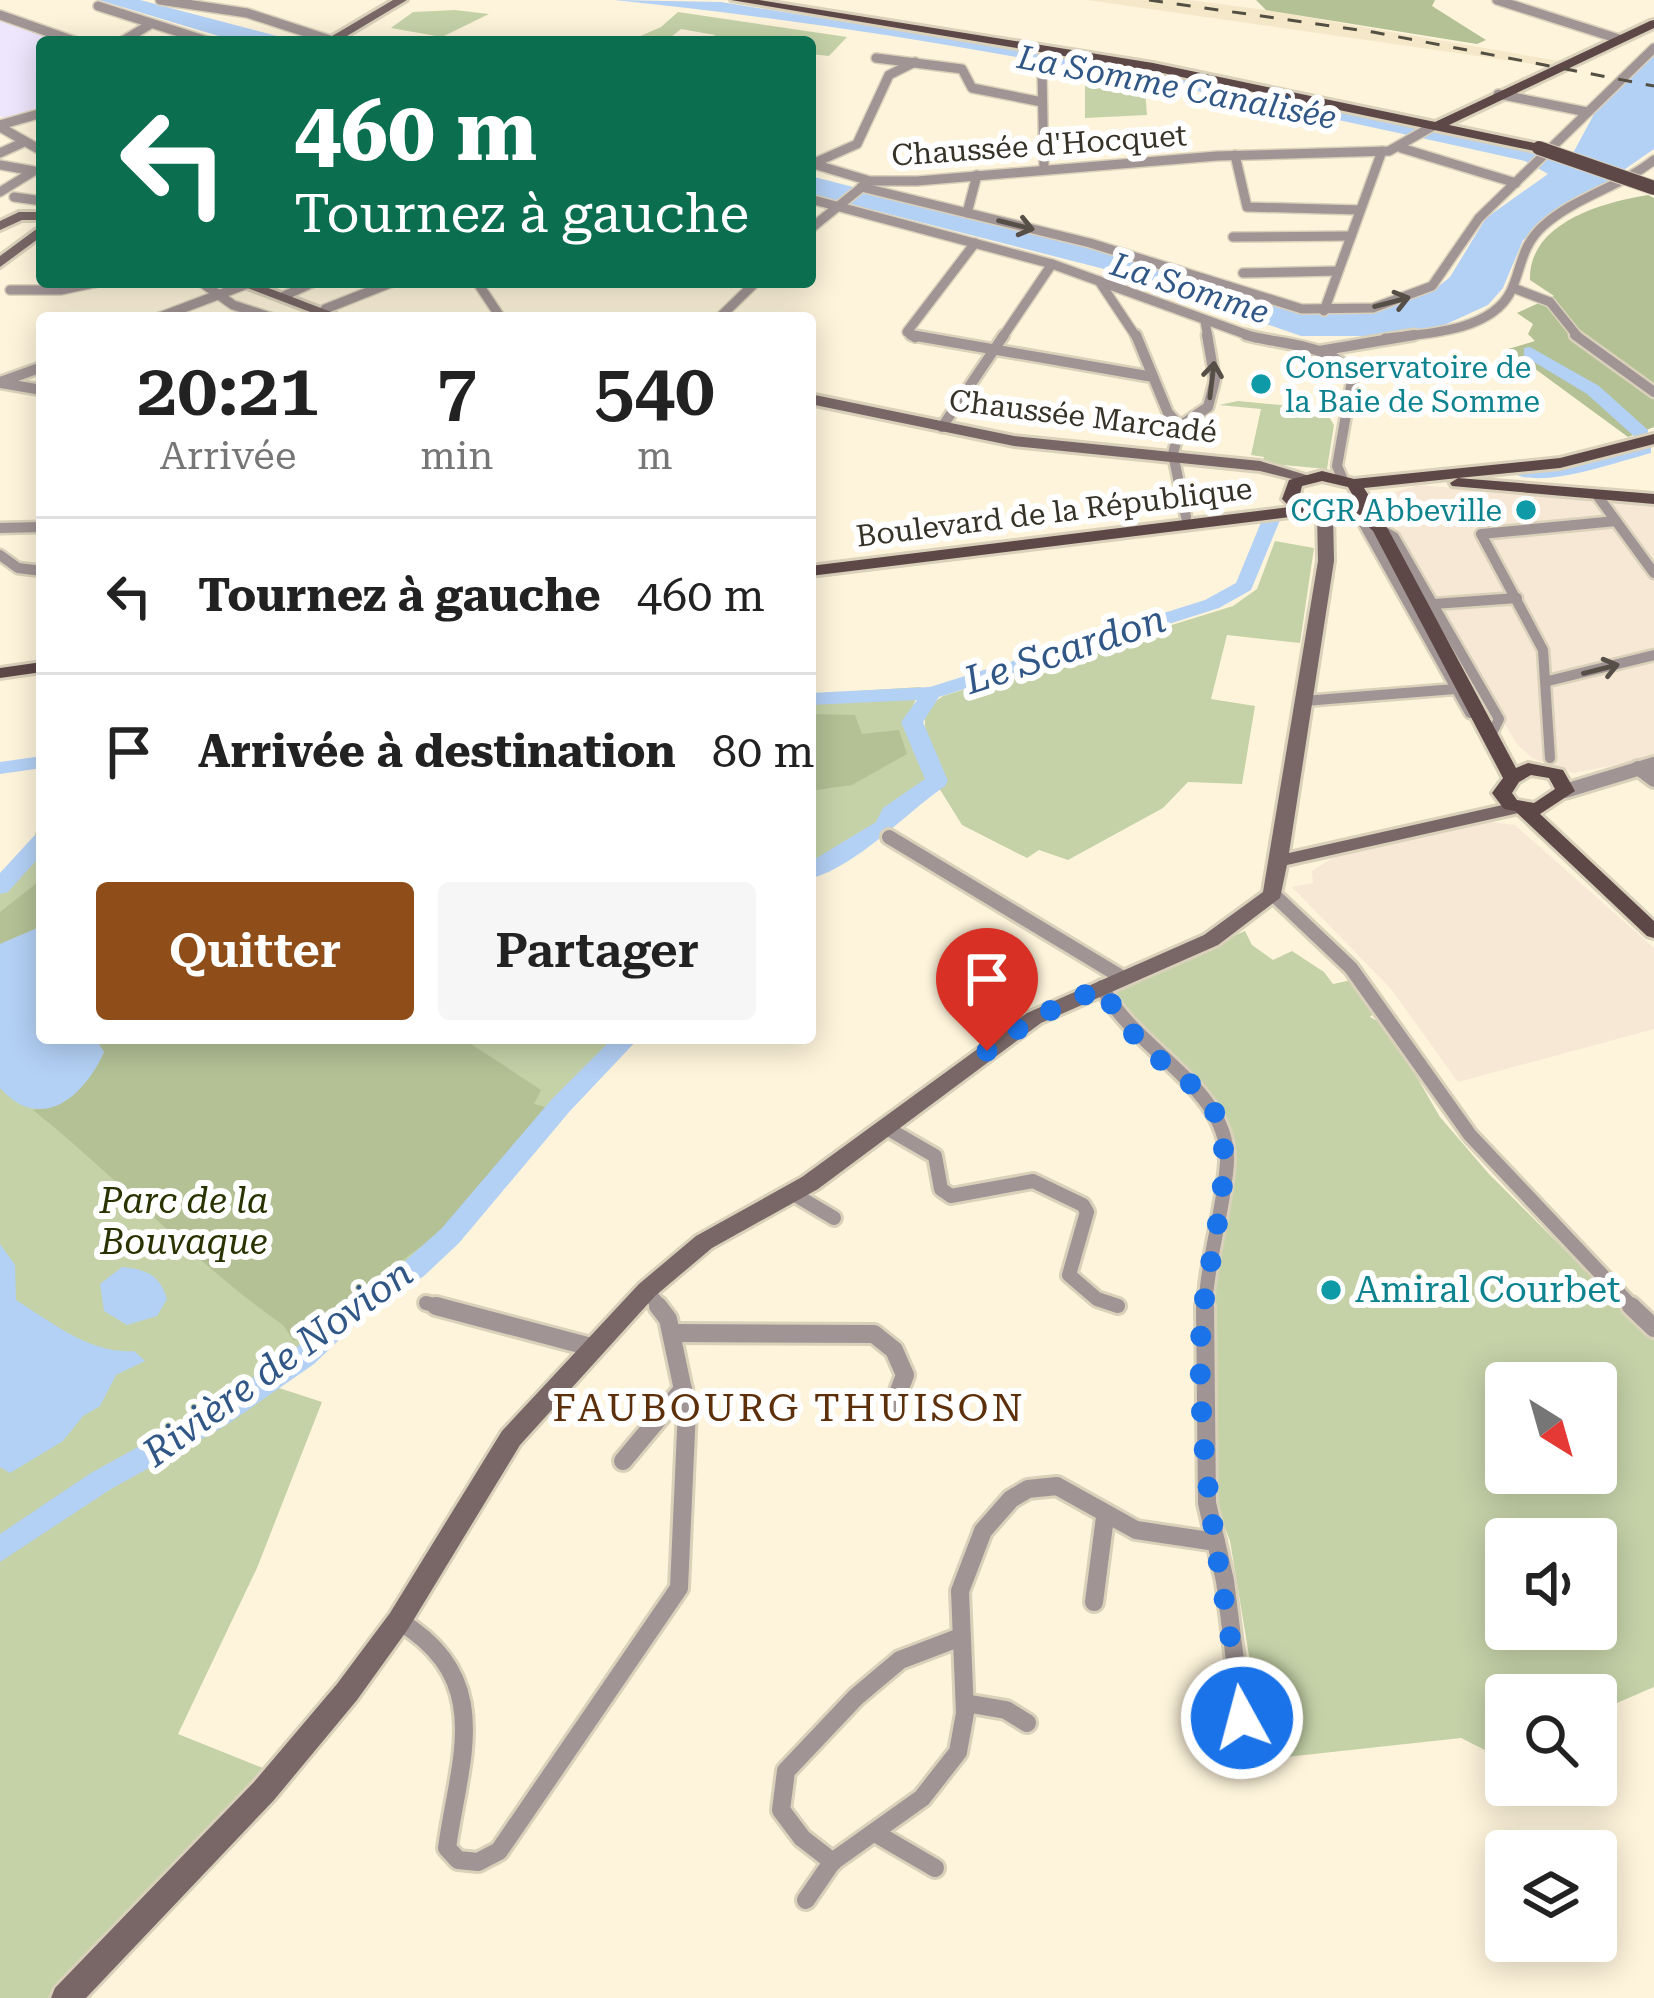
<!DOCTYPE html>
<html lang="fr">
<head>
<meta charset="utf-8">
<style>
  :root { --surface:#fff; --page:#f6f6f6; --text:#222; --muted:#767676; --line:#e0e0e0; --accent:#8f4e19 }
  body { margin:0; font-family:"Roboto Serif",serif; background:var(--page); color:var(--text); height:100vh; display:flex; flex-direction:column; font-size:45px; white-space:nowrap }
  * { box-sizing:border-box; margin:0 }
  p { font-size:39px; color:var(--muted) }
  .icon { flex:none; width:66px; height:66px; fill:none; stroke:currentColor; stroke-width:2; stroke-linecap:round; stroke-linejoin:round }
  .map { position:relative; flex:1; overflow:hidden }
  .side { position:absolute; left:36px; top:312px; width:780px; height:732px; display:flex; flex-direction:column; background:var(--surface); border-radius:12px; box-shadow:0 6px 30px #0003 }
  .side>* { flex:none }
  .top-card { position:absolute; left:36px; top:36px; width:780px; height:252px; border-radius:12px; box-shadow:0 6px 30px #0003; background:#0b6e4f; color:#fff; overflow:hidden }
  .needle { width:78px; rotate:143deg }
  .buttons { position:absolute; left:1485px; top:1362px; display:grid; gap:24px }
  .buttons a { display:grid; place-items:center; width:132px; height:132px; border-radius:12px; background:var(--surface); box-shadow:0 6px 30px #0003; font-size:60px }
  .pin { position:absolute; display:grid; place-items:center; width:102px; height:102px; color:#fff; margin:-123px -51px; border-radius:50% 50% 50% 0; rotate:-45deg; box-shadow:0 0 12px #0007 }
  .pin .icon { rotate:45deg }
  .me { position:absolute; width:132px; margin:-66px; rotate:353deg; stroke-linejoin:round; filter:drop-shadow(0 0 9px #0008) }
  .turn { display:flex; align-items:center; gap:42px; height:252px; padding:0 60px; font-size:54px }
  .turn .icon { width:156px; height:156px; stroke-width:2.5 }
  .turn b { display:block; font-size:84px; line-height:102px }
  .eta { display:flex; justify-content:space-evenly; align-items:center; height:204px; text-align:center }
  .eta b { font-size:72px; font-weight:600; line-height:84px }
  .button { display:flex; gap:24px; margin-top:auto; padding:24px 60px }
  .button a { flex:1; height:138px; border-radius:12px; background:var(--accent); color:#fff; font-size:48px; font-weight:600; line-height:138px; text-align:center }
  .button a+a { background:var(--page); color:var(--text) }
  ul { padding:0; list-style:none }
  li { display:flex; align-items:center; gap:36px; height:156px; padding:0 60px; border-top:3px solid var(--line) }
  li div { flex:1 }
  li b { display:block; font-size:45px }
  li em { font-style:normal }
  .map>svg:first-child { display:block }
  .commercial { fill:#f7e8d5 }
  .built { fill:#f5e8c9 }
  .medical { fill:#eee6fc }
  .green { fill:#c5d2a8; fill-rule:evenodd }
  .forest { fill:#b3c195 }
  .water { fill:#b3d0f5 }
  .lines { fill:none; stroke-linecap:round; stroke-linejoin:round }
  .river { fill:#b3d0f5; fill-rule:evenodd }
  .street-far3-casing { stroke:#dad1bb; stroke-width:12 }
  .street-far2-casing { stroke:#dad1bb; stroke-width:15 }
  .street-far1-casing { stroke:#dad1bb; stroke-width:20 }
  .street-casing { stroke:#dad1bb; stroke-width:24 }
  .secondary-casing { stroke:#dad1bb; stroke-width:6 }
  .primary-casing { stroke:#dad1bb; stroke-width:6 }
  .street-far3 { stroke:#a19494; stroke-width:9 }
  .street-far2 { stroke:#a19494; stroke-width:10 }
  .street-far1 { stroke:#a19494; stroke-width:14 }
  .street { stroke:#a19494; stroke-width:18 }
  .secondary { fill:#796767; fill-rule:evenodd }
  .primary { fill:#5d4747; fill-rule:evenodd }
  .rail { stroke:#544f43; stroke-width:3; stroke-dasharray:14 14; stroke-linecap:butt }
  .primary-bridge-casing { stroke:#dad1bb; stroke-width:16; stroke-linecap:butt }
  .primary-bridge { stroke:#5d4747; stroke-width:14 }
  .oneway { stroke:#564f48 }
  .route { stroke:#1a73e8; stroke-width:21; stroke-dasharray:0 37.8 }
  .culture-dot { fill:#0f9aa8; stroke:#fff; stroke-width:4.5 }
  .labels { text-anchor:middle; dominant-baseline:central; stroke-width:12; stroke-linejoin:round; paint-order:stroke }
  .far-street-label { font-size:30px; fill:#363228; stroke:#fff }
  .far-culture-label { font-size:30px; fill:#0d838f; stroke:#fff; text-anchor:start }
  .far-water-label { font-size:33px; font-style:italic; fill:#315787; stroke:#fff }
  .park-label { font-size:36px; font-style:italic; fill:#283300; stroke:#fff }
  .culture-label { font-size:36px; fill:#0d838f; stroke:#fff; text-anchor:start }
  .water-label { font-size:39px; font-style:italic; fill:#315787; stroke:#fff }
  .neighbourhood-label { font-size:39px; letter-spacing:3px; fill:#5d300b; stroke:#fff }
</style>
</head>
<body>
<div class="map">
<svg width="1654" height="1998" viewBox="0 0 1654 1998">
  <rect width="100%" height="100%" fill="#fef4db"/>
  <!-- commercial -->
  <g class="commercial">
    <polygon points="1419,485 1654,504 1654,758 1573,773 1532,758 1517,744 1377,513 1385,495"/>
    <polygon points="1490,822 1515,825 1654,948 1654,1029 1458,1082 1391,989 1292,887 1313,883 1312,871 1334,857"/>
  </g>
  <!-- built -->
  <polygon class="built" points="1087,0 1188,0 1266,10 1559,61 1547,66"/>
  <!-- medical -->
  <polygon class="medical" points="0,18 66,42 42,42 42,109 5,120 0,116"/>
  <!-- green -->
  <g class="green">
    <polygon points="455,10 489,14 442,37 391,28 413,12"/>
    <polygon points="678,12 847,37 829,56 810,54 810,42 710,42 715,35 681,29 665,42 627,42 661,27"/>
    <polygon points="1085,77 1145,87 1147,115 1085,118"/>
    <polygon points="1238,401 1324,409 1334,425 1327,469 1262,463 1264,457 1251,455 1261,409 1219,405"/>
    <path d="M1275,541L1314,548L1300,643L1227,635L1211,699L1255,706L1242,784L1188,782L1163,808L1068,860L1039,850L1027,858L962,825L939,788C943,755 919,742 926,708L943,696L1233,606L1257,589Z"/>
    <polygon points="921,687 906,722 927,784 876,822 886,829 810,878 810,694"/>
    <polygon points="42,812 42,1038 632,1038 452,1238 363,1306 276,1387 322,1402 257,1568 178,1734 263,1768 53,1998 0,1998 0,874 33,841"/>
    <path d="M1245,931L1252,945L1273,960L1292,951L1324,972L1333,984L1356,979L1376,1011L1370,1017L1387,1026L1440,1117L1489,1174L1654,1339V1687L1596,1712V1695H1506L1503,1759L1461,1738L1259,1760L1251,1717L1259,1716L1230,1541L1214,1500L1205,1375L1228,1131L1203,1086L1167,1060L1112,995L1119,986ZM1506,1383H1596V1473H1506ZM1506,1539H1596V1629H1506Z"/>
  </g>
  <!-- forest -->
  <g class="forest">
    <polygon points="1256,0 1435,0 1432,6 1486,40 1477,44 1266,10"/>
    <path d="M1648,195L1654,198V427L1628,437L1508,349L1535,341L1528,334L1533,324L1517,313L1554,296L1530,280C1528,223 1603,202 1648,195Z"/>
    <polygon points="810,714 855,715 862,734 899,730 907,754 852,785 810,791"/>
    <polygon points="42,879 42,926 0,944 0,912"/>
    <path d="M95,1038H462L541,1090L534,1104L549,1108L439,1233L294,1341L283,1325C191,1261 120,1179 33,1110C68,1106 89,1084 104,1052Z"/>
  </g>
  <!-- water -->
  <g class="water">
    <polygon points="99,0 140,0 300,42 232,40"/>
    <path d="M614,0L721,2L1150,71L1558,157L1572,155L1600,103L1654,53V149L1523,240L1503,288L1488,305L1440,327L1368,336H1301L1112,271L810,194V176L1078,244L1280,307L1339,314L1378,311L1433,291L1450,277L1486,218L1548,174L1525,161C1224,94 928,32 614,0Z"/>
    <path d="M42,926V1038H95L104,1052C84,1097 41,1134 0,1088V944Z"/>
    <path d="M0,1244L15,1265L16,1300C53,1323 90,1354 134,1351L145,1361L116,1375L100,1406L83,1416L63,1441L10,1473L0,1467Z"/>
    <path d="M122,1267C146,1269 160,1275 167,1299L157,1316L127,1325L104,1311L100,1284Z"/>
  </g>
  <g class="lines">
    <!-- river -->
    <g class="river">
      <polygon points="1530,347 1599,386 1648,430 1648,438 1636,438 1587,394 1524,356 1524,348"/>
      <path d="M1645,444L1651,445V453C1620,461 1540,490 1513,473L1522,467L1569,464Z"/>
      <path d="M1271,514L1280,520L1251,590L1219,608L939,697L923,722L948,781L945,786C903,815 860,864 810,879V862L876,822L883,808L925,779L901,722L917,700L810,705V693L930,687L1205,600L1236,583L1262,520Z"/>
      <polygon points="42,756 42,768 0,774 0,762"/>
      <polygon points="42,834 42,854 8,892 0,894 0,873 34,836"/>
      <polygon points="613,1038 639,1038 570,1111 459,1243 424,1276 368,1312 314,1364 225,1426 111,1489 0,1562 0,1534 91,1473 205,1410 294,1350 348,1298 404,1262 441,1229 552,1099"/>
    </g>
    <defs>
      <g id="street-far3">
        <polyline points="160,0 247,13 330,40"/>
        <polyline points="1497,0 1619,39"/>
        <polyline points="98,6 210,42"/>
        <polyline points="0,15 77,42"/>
        <polyline points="121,42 149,25"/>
        <polyline points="876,58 962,69 972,88 1042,102"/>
        <polyline points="1042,72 1044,169"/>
        <polyline points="1498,94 1587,112"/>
        <polyline points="0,125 42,113"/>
        <polyline points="0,127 42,151"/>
        <polyline points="1401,148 1516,183"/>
        <polyline points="0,153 22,143"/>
        <polyline points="1235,155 1247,207 1360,210"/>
        <polyline points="810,163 870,181 917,181 1217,156 1389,151 1433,126"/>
        <polyline points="812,164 857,144 889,75 915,62"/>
        <polyline points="0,165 34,171 0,192"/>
        <polyline points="861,187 1090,243 1302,309 1373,308 1432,286 1479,218 1654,48"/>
        <polyline points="14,197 42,201"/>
        <polyline points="810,199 1052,264 1256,338"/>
        <polyline points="967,213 977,175"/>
        <polyline points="810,229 867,183"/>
        <polyline points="1233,237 1351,236"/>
        <polyline points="1243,273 1338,271"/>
        <polyline points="1099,281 1137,338"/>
        <polyline points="201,282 233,305 273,318"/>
        <polyline points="477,282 501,318"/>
        <polyline points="1516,289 1550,302 1579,338"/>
        <polyline points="10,290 61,290 99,282"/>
        <polyline points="284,296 314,282"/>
        <polyline points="325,309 393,282"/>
        <polyline points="1324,311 1382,151"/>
        <polyline points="157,318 247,284"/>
        <polyline points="719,318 756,282"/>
        <polyline points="1205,321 1208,338"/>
        <polyline points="915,338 907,332 975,243"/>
        <polyline points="1002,338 1052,264"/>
        <path d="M1385,338C1424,334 1491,332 1511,291C1522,267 1521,246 1543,226C1575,197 1620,187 1654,160"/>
      </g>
      <g id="street-far2">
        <polyline points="911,335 1153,377"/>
        <polyline points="1136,335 1168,413 1180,426"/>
        <path d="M1246,335C1280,345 1332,343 1353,375L1337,466L1343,480"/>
        <polyline points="1575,335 1654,392"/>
        <polyline points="1319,351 1414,335"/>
        <polyline points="0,382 42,367"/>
        <polyline points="0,383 42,390"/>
        <polyline points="942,427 1004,335"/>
        <polyline points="1597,495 1654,573"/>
        <polyline points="1186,517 1173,454 1180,426 1208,407 1215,380 1207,335"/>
        <polyline points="1364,524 1470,713"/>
        <polyline points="0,528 42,527"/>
        <polyline points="1380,529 1394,537 1499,719 1492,733"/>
        <polyline points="0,555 18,568 42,571"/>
        <polyline points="1434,604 1517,598"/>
        <polyline points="1548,681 1654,655"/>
        <polyline points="1304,701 1455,689"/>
        <polyline points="1550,758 1543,650 1481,534 1616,521"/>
        <polyline points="1649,765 1654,764"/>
      </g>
      <g id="street-far1">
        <polyline points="1638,768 1654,780"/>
        <polyline points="1565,791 1654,764"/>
        <polyline points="889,837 1123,978"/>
        <polyline points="1273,894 1351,968 1470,1135 1634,1309"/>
        <path d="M1102,987C1135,1051 1230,1088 1227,1162C1224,1211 1207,1259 1205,1309"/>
        <polyline points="885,1127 935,1156 941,1189 951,1196 1033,1181 1083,1205 1087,1212 1069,1275 1097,1299 1118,1306"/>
        <polyline points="792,1193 834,1218"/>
        <polyline points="647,1290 661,1309"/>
        <polyline points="426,1303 448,1309"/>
      </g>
      <g id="street">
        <polyline points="436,1306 591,1347"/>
        <polyline points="1205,1306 1207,1503 1225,1581 1248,1764"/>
        <polyline points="1631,1306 1654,1328"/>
        <polyline points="672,1333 874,1334 894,1350 905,1375 894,1404"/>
        <polyline points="623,1461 683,1389"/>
        <polyline points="1094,1602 1105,1517"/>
        <path d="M399,1621C496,1679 459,1760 447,1848L458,1860L478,1862L499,1851L679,1588L687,1409L668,1319L658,1306"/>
        <polyline points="965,1703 1006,1710 1027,1723"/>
        <polyline points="875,1833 935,1868"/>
        <polyline points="833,1862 802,1838 781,1810 786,1771 856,1697 900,1660 958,1638"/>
        <polyline points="806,1900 832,1862 922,1798 958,1752 965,1713 960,1591 983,1531 1011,1499 1028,1489 1057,1486 1136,1530 1216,1542"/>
      </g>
      <g id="secondary">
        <polygon points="393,0 407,0 337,42 322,42"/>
        <polygon points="42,212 42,220 22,220 0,230 0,221 19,212"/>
        <polygon points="42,225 42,236 0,267 0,256"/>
        <polygon points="232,282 253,282 347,318 326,318"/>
        <polygon points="810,394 1014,436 1260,461 1316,478 1308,483 1260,471 1014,446 810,404"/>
        <polygon points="1325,509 1333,514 1334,561 1289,853 1516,802 1523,804 1526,808 1523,812 1287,865 1280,898 1218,945 1041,1023 818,1189 712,1248 655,1296 520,1445 408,1629 357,1700 274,1800 86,1998 51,1998 55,1988 254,1782 337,1684 390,1613 502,1431 639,1284 696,1236 802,1177 1027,1013 1204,935 1263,892 1318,561 1317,514"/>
      </g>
      <g id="primary">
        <polygon points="731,0 759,0 1153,63 1435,122 1650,21 1654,20 1654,28 1449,125 1544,145 1544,151 1539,152 1153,71"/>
        <path d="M1654,434V444L1560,468L1458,478L1654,494V504L1452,486L1450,483L1458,478L1364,488L1373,502L1368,508L1388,529L1516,768L1528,763L1563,770L1575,791L1540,814L1654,921V938L1647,936L1515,811L1504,809L1492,793L1503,778L1373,531L1356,515L1327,520L1306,515L810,576V566L1290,507L1282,499L1289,480L1322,471L1354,479L1560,458ZM1322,481L1348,487L1356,501C1336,514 1318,511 1299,498L1302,486ZM1531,775L1549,778L1555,789L1534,803L1517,800L1512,793L1519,782Z"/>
        <polygon points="42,662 42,672 0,678 0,668"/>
      </g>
    </defs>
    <!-- street-far3 casing -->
    <use href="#street-far3" class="street-far3-casing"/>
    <!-- street-far2 casing -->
    <use href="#street-far2" class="street-far2-casing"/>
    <!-- street-far1 casing -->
    <use href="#street-far1" class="street-far1-casing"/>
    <!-- street casing -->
    <use href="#street" class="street-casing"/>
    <!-- secondary casing -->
    <use href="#secondary" class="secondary-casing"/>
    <!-- primary casing -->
    <use href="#primary" class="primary-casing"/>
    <!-- street-far3 -->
    <use href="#street-far3" class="street-far3"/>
    <!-- street-far2 -->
    <use href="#street-far2" class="street-far2"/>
    <!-- street-far1 -->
    <use href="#street-far1" class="street-far1"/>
    <!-- street -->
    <use href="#street" class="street"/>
    <!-- secondary -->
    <use href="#secondary" class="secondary"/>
    <!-- primary -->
    <use href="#primary" class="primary"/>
    <!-- rail -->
    <polyline class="rail" points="1149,0 1373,32 1654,86"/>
    <defs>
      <polyline id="primary-bridge" points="1539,148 1654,188"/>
    </defs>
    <!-- primary-bridge casing -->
    <use href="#primary-bridge" class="primary-bridge-casing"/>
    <!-- primary-bridge -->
    <use href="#primary-bridge" class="primary-bridge"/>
  </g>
  <!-- one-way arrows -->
  <defs><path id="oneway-shaft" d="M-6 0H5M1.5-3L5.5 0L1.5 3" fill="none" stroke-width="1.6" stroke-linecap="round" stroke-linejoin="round" transform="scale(3)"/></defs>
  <g class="oneway">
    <use href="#oneway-shaft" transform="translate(1016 225) rotate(14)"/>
    <use href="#oneway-shaft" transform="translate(1392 302) rotate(-15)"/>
    <use href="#oneway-shaft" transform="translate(1212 380) rotate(-83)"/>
    <use href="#oneway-shaft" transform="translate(1601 669) rotate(-14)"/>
  </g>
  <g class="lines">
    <!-- route -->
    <path class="route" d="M987,1051L1034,1018L1102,987C1115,1013 1130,1032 1151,1052C1172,1072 1203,1087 1216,1115C1239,1162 1204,1272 1201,1330C1195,1461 1225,1589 1242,1718"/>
  </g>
  <!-- markers -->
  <g class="culture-dot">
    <circle cx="1261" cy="384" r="12"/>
    <circle cx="1526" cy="510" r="12"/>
    <circle cx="1331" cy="1290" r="12"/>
  </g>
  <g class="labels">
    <!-- far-street labels -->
    <g class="far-street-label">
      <text transform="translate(1039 145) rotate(-4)">Chaussée d'Hocquet</text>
      <text transform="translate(1083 416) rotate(7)">Chaussée Marcadé</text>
      <text transform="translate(1054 512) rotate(-7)">Boulevard de la République</text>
    </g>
    <!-- far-culture labels -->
    <g class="far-culture-label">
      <text x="1285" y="367">Conservatoire de<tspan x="1285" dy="34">la Baie de Somme</tspan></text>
      <text x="1502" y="510" text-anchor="end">CGR Abbeville</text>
    </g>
    <!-- far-water labels -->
    <g class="far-water-label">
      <text transform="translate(1177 87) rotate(11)">La Somme Canalisée</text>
      <text transform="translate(1190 288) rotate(18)">La Somme</text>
    </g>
    <!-- park labels -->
    <g class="park-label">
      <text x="184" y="1201">Parc de la<tspan x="184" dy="41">Bouvaque</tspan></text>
    </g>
    <!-- culture labels -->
    <g class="culture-label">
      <text x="1355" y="1290">Amiral Courbet</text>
    </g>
    <!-- water labels -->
    <g class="water-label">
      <text transform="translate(1065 650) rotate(-18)">Le Scardon</text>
      <text transform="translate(278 1363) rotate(-36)">Rivière de Novion</text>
    </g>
    <!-- neighbourhood labels -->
    <g class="neighbourhood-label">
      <text x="789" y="1408">FAUBOURG THUISON</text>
    </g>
  </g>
</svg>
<div class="buttons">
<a><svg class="needle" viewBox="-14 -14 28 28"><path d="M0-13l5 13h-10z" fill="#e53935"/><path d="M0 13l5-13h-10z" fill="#767676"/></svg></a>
<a><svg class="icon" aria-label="sound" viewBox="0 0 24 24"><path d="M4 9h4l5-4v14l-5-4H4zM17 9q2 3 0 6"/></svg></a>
<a><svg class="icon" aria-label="search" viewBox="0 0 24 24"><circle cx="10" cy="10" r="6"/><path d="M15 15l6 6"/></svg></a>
<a><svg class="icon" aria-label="layers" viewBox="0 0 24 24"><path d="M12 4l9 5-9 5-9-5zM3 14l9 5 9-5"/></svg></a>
</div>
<div class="pin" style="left:987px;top:1051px;background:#d93025"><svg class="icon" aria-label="arrive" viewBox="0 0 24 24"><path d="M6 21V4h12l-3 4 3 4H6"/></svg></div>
<svg class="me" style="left:1242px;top:1718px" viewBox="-20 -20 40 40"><circle r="17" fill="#1a73e8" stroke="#fff" stroke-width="3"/><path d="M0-11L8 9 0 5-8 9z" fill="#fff"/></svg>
<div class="top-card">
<div class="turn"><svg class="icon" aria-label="left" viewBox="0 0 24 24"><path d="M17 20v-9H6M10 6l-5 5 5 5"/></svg><div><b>460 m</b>Tournez à gauche</div></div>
</div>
<section class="side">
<div class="eta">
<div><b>20:21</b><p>Arrivée</p></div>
<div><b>7</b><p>min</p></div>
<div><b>540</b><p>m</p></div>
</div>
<ul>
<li><svg class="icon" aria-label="left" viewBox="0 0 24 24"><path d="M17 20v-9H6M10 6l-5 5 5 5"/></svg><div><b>Tournez à gauche</b></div><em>460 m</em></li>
<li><svg class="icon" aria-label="arrive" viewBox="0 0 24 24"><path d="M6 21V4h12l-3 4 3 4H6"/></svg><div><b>Arrivée à destination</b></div><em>80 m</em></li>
</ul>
<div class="button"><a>Quitter</a><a>Partager</a></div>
</section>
</div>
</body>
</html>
